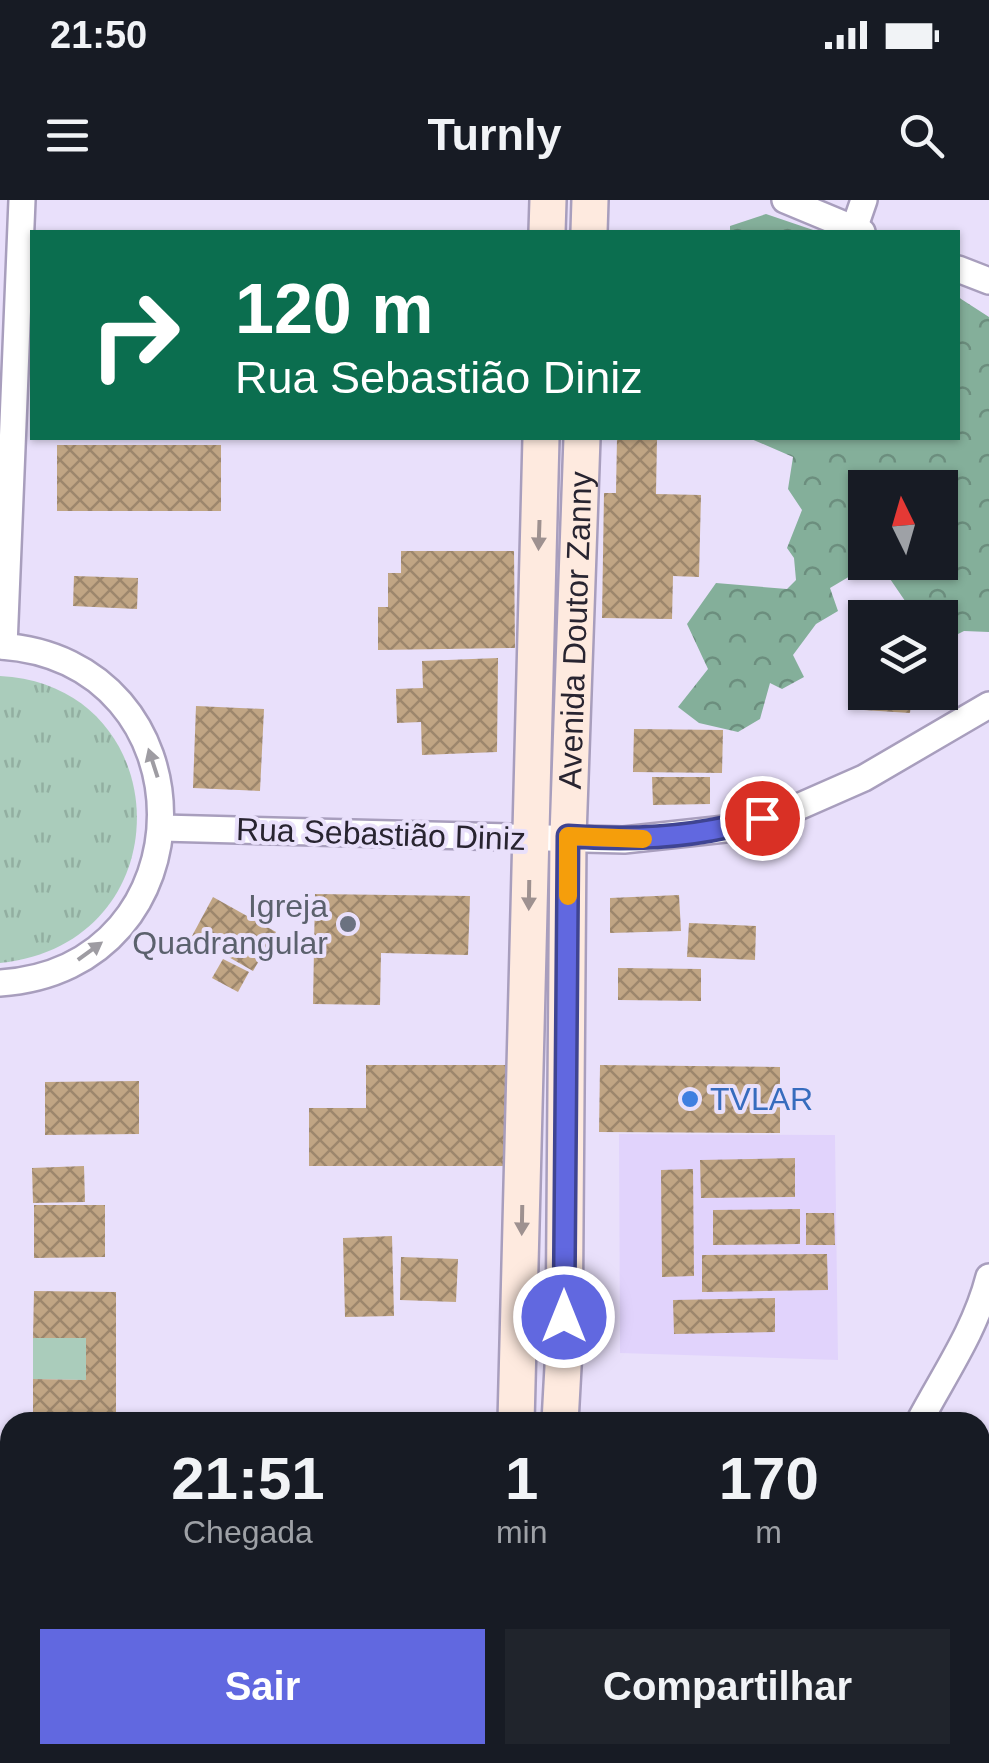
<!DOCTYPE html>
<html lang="pt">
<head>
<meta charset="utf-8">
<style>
  :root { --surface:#171b24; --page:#20242c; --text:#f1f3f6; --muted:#9ea1a6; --accent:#6168e0 }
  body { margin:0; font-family:Arial,sans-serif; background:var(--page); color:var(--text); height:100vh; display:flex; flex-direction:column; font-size:38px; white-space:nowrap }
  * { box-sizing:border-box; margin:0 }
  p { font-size:32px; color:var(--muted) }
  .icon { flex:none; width:55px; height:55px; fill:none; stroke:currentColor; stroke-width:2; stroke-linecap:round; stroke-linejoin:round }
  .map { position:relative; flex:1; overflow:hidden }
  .sheet { position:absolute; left:0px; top:1212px; width:990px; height:352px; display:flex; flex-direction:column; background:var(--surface); border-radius:30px 30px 0 0; box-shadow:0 2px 8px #0004 }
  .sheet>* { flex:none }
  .guide { position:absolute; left:30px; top:30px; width:930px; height:210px; border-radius:0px; box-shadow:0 2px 8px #0004; background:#0b6e4f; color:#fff; overflow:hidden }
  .needle { width:65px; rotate:355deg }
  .fabs { position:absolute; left:848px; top:270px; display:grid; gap:20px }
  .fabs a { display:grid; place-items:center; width:110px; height:110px; border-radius:0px; background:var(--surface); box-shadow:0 2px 8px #0004; font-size:50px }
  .pin { position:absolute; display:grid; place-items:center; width:85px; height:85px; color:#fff; margin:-42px; border:5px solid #fff; border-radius:50%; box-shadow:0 2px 10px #0007 }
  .me { position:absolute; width:110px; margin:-55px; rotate:0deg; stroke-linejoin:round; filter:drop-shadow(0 0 8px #0008) }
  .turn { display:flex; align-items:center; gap:35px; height:210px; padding:0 40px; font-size:45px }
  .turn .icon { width:130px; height:130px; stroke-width:2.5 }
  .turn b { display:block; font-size:70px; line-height:85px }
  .eta { display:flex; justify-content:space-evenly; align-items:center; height:170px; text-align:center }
  .eta b { font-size:60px; font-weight:700; line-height:70px }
  .button { display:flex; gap:20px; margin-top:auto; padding:20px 40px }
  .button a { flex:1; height:115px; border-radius:0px; background:var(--accent); color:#fff; font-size:40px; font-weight:700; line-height:115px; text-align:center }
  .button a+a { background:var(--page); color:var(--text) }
  .status { display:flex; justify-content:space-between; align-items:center; height:70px; padding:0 50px; background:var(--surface); direction:ltr }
  .status svg { height:28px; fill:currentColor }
  header { display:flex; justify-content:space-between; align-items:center; height:130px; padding:0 40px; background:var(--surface); font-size:45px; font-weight:700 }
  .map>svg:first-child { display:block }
  .built { fill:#e1d3fc }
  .green { fill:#acb }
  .forest { fill:url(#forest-crowns); fill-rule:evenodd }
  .park { fill:url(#park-tufts) }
  .water { fill:url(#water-waves) }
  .building { fill:url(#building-cross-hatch) }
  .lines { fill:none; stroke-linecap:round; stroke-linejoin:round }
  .street-casing { stroke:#a89ebd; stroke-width:30 }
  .secondary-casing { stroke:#a89ebd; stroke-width:40 }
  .street { stroke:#fff; stroke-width:25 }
  .secondary { stroke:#feeadf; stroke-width:35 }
  .oneway { fill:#9e9190 }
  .oneway2 { fill:#9e9ca2 }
  .route-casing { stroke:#3f4492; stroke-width:25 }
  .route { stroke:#6168e0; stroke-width:18 }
  .slow { stroke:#f59e0b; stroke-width:18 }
  .worship-dot { fill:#6b7280; stroke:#e9e0fb; stroke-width:4 }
  .shop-dot { fill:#3f7fe0; stroke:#e9e0fb; stroke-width:4 }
  .labels { text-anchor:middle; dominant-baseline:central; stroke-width:8; stroke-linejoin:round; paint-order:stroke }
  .street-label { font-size:32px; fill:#282430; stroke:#e9e0fb }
  .worship-label { font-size:32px; fill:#5b616d; stroke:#e9e0fb; text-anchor:end }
  .shop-label { font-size:32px; fill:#366cbe; stroke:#e9e0fb; text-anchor:start }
</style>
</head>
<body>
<div class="status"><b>21:50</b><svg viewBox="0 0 49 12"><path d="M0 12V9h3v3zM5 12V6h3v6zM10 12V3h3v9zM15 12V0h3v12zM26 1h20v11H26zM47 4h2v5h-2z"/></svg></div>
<header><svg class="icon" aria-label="menu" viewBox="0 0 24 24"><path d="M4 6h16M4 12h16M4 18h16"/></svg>Turnly<svg class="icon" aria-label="search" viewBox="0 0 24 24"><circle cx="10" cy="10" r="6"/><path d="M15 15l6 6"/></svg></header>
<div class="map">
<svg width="989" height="1563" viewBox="0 0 989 1563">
  <defs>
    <pattern id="forest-crowns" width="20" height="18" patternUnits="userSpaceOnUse" patternTransform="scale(2.5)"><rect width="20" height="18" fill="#84af9a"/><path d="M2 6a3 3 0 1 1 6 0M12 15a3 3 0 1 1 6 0" fill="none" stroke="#6c8e7e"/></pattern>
    <pattern id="park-tufts" width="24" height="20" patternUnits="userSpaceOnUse" patternTransform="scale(2.5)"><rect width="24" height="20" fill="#acb"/><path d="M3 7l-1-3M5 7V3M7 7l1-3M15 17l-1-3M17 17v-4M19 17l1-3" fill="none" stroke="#92afa1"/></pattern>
    <pattern id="water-waves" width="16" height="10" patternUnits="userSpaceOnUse" patternTransform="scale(2.5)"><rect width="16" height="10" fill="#6a9ca7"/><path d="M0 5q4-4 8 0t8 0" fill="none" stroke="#577f88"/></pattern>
    <pattern id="building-cross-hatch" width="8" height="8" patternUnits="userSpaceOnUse" patternTransform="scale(2.5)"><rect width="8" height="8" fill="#c0a584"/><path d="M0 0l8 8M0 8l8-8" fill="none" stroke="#9c866c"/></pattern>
  </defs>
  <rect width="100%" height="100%" fill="#e9e0fb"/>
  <!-- built -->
  <polygon class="built" points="619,934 835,935 838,1160 620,1153"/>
  <!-- green -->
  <polygon class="green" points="33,1138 86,1138 86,1180 33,1179"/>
  <!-- forest -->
  <g class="forest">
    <polygon points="766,14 819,32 730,32 730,26"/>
    <path d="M958,97L989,117V432L964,431L940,443V418L916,417L886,373L862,369L830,388L838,411L816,424L793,455L804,477L782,489L770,483L760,519L738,532L699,523L678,507L708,469L687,424L716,383L787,389L796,380L794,358L787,348L802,310L788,289L793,257L749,238H958ZM865,288H940V362H865Z"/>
  </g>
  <!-- park -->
  <g class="park">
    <path d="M0,476C178,485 187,743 0,763Z"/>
    <polygon points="522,1555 758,1555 756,1563 520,1563"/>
  </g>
  <!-- water -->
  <polygon class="water" points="989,1481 989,1563 957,1563 960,1555 980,1555 980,1504"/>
  <!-- building -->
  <g class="building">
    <polygon points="617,238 657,238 656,294 701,295 699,377 673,376 672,419 602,418 604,293 616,293"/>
    <rect x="57" y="245" width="164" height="66"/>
    <polygon points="401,351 514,351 515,448 378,450 378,407 388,407 388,373 401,373"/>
    <polygon points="74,376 138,378 137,409 73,406"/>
    <polygon points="854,423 865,424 865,492 912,492 910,513 848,509"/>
    <polygon points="498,458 497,552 422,555 421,522 397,523 396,489 423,488 422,461"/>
    <polygon points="196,506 264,509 260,591 193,588"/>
    <polygon points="634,529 723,530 722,573 633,572"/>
    <polygon points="652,577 710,577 710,604 653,605"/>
    <polygon points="315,694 470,696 468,755 381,753 380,805 313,804"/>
    <polygon points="679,695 681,731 610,733 610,698"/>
    <polygon points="213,697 276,732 253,771 192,736"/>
    <polygon points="689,723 756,726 755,760 687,757"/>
    <polygon points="223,759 249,772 238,792 212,778"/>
    <polygon points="618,768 701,769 701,801 618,800"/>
    <polygon points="366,865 506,865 505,966 309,966 309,908 366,908"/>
    <polygon points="600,865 780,867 780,933 599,932"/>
    <polygon points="139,881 139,934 45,935 45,882"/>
    <polygon points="795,958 795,997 701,998 700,960"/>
    <polygon points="84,966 85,1002 33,1003 32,968"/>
    <polygon points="693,969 694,1076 662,1077 661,970"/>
    <polygon points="34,1005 105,1005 105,1057 34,1058"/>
    <polygon points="800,1009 800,1044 713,1045 713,1010"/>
    <polygon points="806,1013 834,1013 835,1045 806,1045"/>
    <polygon points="392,1036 394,1116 345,1117 343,1038"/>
    <polygon points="823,1054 827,1054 828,1090 702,1092 702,1055"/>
    <polygon points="401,1057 458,1059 456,1102 400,1100"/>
    <polygon points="34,1091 116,1092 116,1222 33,1222 33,1179 86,1180 86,1138 33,1138"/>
    <polygon points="775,1098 775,1132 674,1134 673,1100"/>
    <polygon points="0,1474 10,1477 10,1545 0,1542"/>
    <polygon points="281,1555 392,1555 401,1558 400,1563 305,1563"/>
  </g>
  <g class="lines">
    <defs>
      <g id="street">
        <polyline points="785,0 862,32"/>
        <polyline points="854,29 864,0"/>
        <polyline points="958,69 989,81"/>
        <path d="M0,446C214,460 214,769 0,783"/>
        <polyline points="4,446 22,0"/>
        <polyline points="162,628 624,640 725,629 798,607 864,578 989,505"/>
        <path d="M919,1222C945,1173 975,1131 989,1077"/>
        <polyline points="0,1273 10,1274"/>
        <polyline points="980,1299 989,1300"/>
      </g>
      <g id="secondary">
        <polyline points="547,32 548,0"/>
        <polyline points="589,32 590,0"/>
        <polyline points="516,1222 541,238"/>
        <path id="s1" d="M560,1222L564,1149L568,636L582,238"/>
        <polyline points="431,1563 433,1555"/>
        <polyline points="475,1563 477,1555"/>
      </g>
    </defs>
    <!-- street casing -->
    <use href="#street" class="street-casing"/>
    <!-- secondary casing -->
    <use href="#secondary" class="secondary-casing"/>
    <!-- street -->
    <use href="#street" class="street"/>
    <!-- secondary -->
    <use href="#secondary" class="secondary"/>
  </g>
  <!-- one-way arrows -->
  <defs><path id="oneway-solid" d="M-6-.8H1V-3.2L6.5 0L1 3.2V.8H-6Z" transform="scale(2.5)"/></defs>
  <g class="oneway">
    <use href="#oneway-solid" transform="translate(539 335) rotate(92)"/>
    <use href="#oneway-solid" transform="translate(529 695) rotate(91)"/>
    <use href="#oneway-solid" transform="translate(522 1020) rotate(91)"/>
  </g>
  <g class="oneway2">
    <use href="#oneway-solid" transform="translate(153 563) rotate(-108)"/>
    <use href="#oneway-solid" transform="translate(90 751) rotate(-36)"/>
  </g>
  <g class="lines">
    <defs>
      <path id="route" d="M564,1117L568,636C634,641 698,638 762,618"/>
    </defs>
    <!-- route casing -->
    <use href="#route" class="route-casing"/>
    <!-- route -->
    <use href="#route" class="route"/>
    <!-- slow -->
    <polyline class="slow" points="568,696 568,636 643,639"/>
  </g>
  <!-- markers -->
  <circle class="worship-dot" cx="348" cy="724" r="10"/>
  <circle class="shop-dot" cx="690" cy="899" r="10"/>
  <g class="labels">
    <!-- street labels -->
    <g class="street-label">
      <text stroke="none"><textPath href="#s1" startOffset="792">Avenida Doutor Zanny</textPath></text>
      <text transform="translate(381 634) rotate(2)">Rua Sebastião Diniz</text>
    </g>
    <!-- worship labels -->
    <g class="worship-label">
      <text x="328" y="706">Igreja<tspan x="328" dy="37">Quadrangular</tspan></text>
    </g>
    <!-- shop labels -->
    <g class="shop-label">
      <text x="710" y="899">TVLAR</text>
    </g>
  </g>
</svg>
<div class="fabs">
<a><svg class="needle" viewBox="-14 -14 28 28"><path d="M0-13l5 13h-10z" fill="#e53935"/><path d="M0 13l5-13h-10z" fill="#9ea1a6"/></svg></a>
<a><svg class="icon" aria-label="layers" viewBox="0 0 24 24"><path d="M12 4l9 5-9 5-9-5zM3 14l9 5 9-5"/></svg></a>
</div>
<div class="pin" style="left:762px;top:618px;background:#d93025"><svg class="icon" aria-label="arrive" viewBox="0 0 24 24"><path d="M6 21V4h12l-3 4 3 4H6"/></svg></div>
<svg class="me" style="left:564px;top:1117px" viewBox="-20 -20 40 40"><circle r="17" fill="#6168e0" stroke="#fff" stroke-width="3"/><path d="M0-11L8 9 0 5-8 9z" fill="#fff"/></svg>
<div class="guide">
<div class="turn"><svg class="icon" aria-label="right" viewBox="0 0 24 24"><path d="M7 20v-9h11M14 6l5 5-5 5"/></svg><div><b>120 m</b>Rua Sebastião Diniz</div></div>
</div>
<section class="sheet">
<div class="eta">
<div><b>21:51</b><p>Chegada</p></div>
<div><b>1</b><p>min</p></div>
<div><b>170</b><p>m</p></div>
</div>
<div class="button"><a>Sair</a><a>Compartilhar</a></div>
</section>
</div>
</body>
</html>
